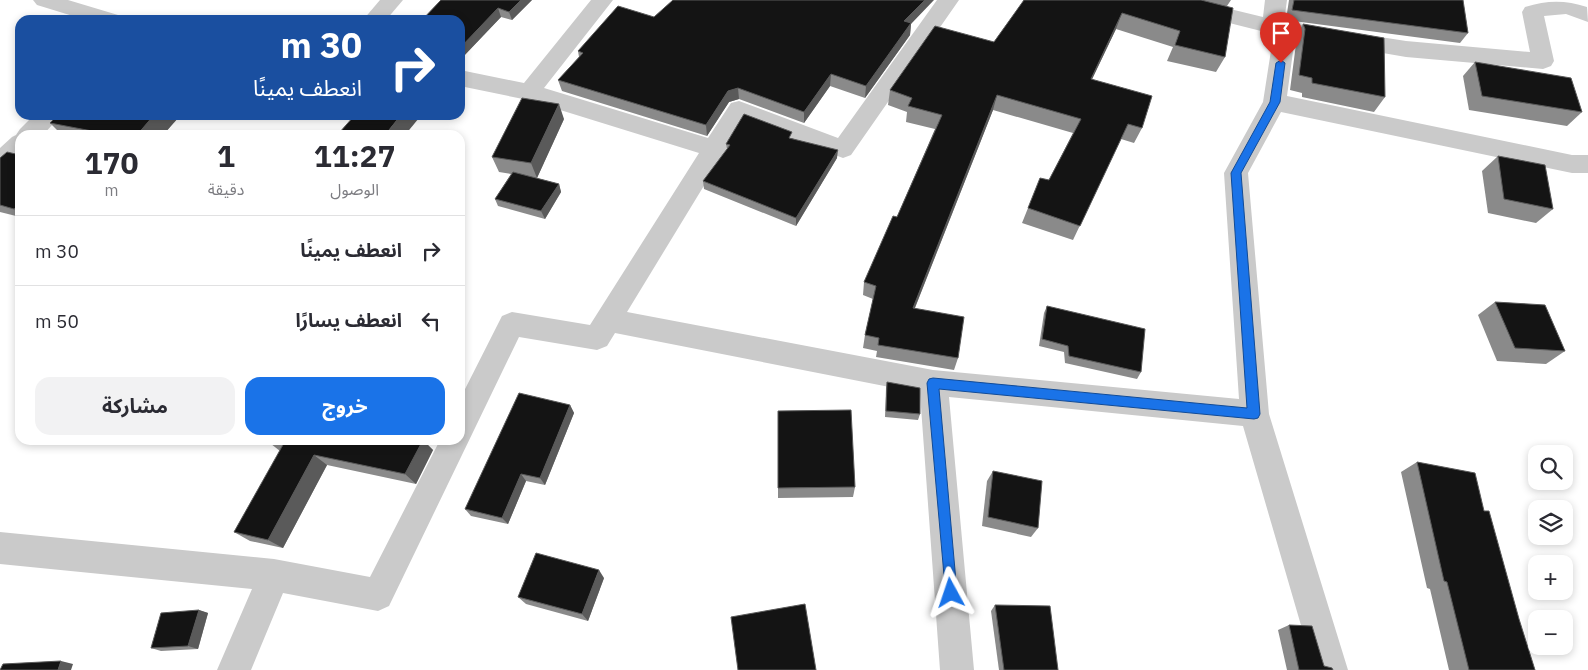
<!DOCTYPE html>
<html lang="ar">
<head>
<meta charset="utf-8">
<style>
  :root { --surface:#fff; --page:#f2f2f3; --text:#2b2b33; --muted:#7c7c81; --line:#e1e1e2; --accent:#1a73e8 }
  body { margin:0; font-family:"IBM Plex Sans","Noto Sans Arabic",sans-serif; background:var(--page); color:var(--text); direction:rtl; height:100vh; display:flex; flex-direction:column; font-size:19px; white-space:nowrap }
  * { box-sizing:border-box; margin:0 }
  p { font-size:16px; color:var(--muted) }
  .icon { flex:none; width:28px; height:28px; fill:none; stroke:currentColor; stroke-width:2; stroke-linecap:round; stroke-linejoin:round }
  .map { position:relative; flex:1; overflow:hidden; direction:ltr }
  .drawer { position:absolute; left:15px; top:130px; width:450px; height:315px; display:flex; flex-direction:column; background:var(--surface); border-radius:15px; box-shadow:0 2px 8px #0003; direction:rtl }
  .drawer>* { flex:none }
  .top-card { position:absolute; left:15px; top:15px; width:450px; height:105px; border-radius:15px; box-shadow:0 2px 8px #0003; direction:rtl; background:#1a4fa0; color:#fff; overflow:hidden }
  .buttons { position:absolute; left:1528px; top:445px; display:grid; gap:10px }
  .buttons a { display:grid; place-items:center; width:45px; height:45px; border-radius:10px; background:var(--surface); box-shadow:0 2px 8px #0003; font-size:25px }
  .pin { position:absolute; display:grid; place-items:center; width:42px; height:42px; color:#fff; margin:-51px -21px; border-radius:50% 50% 50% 0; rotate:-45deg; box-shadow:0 0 5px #0007 }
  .pin .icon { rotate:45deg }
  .me { position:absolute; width:55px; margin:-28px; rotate:355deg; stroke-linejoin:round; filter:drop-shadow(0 0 4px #0008) }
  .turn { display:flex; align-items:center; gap:18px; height:105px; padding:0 20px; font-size:22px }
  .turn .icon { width:65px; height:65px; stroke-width:2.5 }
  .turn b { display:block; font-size:35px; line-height:42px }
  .eta { display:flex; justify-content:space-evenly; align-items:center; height:85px; text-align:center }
  .eta b { font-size:30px; font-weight:700; line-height:35px }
  .action { display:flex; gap:10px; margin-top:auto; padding:10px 20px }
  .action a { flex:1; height:58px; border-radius:15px; background:var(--accent); color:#fff; font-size:20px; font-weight:700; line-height:58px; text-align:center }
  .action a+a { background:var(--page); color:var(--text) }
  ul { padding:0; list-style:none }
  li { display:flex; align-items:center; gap:15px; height:70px; padding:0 20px; border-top:1px solid var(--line) }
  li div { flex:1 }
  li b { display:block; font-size:19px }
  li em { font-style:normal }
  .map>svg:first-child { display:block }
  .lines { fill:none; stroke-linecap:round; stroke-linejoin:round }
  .minor { fill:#cacaca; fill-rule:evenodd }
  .wall { fill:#8a8a8a }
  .shaded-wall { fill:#5a5a5a }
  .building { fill:#141414; stroke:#5a5a5a }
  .route { fill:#1a73e8; stroke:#114b97 }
</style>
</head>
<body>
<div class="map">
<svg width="1588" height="670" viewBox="0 0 1588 670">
  <rect width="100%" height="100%" fill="#fff"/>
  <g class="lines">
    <!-- minor -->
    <g class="minor">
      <polygon points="33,0 68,0 118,15 121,20 86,20 37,5"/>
      <polygon points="380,0 403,0 386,20 363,20"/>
      <path d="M591,0H613L544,88L708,138L731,103L739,101L838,138L937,0H959L851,155L843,158L835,155L744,120L627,312L933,370L1239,399L1224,173L1263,102L1272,44L1265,32L1158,5L1154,0H1193L1263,17L1265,0H1287L1284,22L1406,41L1530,52L1522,12L1525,7C1548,0 1565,0 1587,7L1588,22L1566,14L1544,16L1554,61L1551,66L1543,69L1406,57L1290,37L1294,44L1287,96L1572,155H1588V173H1572L1281,112L1248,173L1269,414L1348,670H1314L1243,426L949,397L974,670H940L920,393L615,333L607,346L597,350L519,337L389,606L378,611L283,593L251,670H217L252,589L0,564V532L274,559L370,577L440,440H460V399L502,316L512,312L590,325L699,153L528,100L460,86V70L524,83Z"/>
      <polygon points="34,115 61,115 43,135 20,135 20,158 9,169 0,172 0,148 12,137 16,135 20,129"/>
    </g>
  </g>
  <!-- wall -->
  <g class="wall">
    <polygon points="532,0 512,20 501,17 460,60 460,20 422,20"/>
    <polygon points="1024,0 1231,0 1227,6 1225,57 1216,72 1167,61 1173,47 1116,29 1092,79 1142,128 1134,143 1121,139 1073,240 1022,223 1028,208 1049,180 1073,133 993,110 915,308 958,358 954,370 876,357 877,351 863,348 865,335 873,299 863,295 864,282 897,217 935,129 906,122 907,112 888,105 890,90 994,42"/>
    <polygon points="1288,0 1463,0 1468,33 1460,43 1286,20 1289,0"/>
    <polygon points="654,17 911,24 910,35 865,98 830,86 804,123 739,99 729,102 707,136 562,91 558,80 579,57 578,51"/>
    <polygon points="1303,24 1385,97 1374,112 1302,97 1302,93 1290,90 1296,44 1294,40"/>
    <polygon points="1475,62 1582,112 1567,126 1469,110 1463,76"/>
    <polygon points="58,115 176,115 178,118 163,135 62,135 50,123"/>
    <polygon points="564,119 537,178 533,177 559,184 561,192 545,219 498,206 495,199 511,174 499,172 492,157"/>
    <polygon points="792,138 837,158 796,226 704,189 703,181 727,149 726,144"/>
    <polygon points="20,155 20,217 0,212 0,158"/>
    <polygon points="1498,156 1553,209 1536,223 1488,213 1482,171"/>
    <polygon points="1495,302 1565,351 1546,364 1497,361 1478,315"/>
    <polygon points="1047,306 1141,372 1137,379 1065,363 1064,352 1039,346 1044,313"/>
    <polygon points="887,382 920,414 918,420 885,417 886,388"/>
    <polygon points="570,405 574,413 545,485 526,481 508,524 471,516 465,509"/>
    <polygon points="266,440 426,443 433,450 416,484 327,465 283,548 250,541 234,532 280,451"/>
    <polygon points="1417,462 1484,511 1535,670 1449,670 1430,589 1427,588 1401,472"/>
    <polygon points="993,471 1038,528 1031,537 982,526 987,481"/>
    <polygon points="855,487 853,497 778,498 778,488"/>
    <polygon points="604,578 588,621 526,604 518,597"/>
    <polygon points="995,605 1058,670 999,670 991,611"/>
    <polygon points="199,610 208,613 198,649 161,651 151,648"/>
    <polygon points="1289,625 1324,666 1333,670 1287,670 1278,630"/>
  </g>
  <!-- shaded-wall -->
  <g class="shaded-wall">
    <polygon points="521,0 532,0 512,20 509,12"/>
    <polygon points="925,0 934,0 911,24 910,35 865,98 866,86 904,21"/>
    <polygon points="498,8 501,17 460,60 460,48"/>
    <polygon points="1122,13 1116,29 1085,94 1091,79"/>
    <polygon points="831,74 830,86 804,123 804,112"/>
    <polygon points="738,88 739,99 729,102 707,136 706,125 728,91"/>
    <polygon points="997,95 993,110 910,320 913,308"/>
    <polygon points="559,104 564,119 537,178 531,163"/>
    <polygon points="154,115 176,115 178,118 163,135 137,135"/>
    <polygon points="401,115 418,115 419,118 405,135 385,135"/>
    <polygon points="838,150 837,158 796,226 796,218"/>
    <polygon points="559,184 561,192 545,219 541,211"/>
    <polygon points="20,203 20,214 14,209"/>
    <polygon points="570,405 574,413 545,485 540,478"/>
    <polygon points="415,440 427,440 426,443 433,450 416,484 405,474"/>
    <polygon points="314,455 327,465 283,548 268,540"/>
    <polygon points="521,474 526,481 508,524 502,518"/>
    <polygon points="599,570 604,578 588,621 582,614"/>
    <polygon points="199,610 208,613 198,649 188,646"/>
    <polygon points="61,661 73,664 71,670 58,670"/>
  </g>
  <!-- building -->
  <g class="building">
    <polygon points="441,0 521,0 509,12 498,8 460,48 460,20 422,20"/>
    <polygon points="673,0 925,0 904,21 911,23 866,86 831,74 804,112 738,88 728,91 706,125 558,80 583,53 578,51 618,6 654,17"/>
    <polygon points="1024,0 1201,0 1233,8 1225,57 1175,45 1180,31 1122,13 1091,79 1152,96 1142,128 1128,124 1080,226 1028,208 1040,178 1049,180 1081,119 997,95 913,308 964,317 958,358 878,345 879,338 865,335 876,286 864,282 893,216 897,217 942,115 908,106 912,98 890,90 935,26 994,42"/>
    <polygon points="1294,0 1463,0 1468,33 1292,10"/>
    <polygon points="1303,24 1384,38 1385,97 1312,83 1312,78 1299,75 1305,29"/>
    <polygon points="1475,62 1571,78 1582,112 1482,96"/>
    <polygon points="522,98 559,104 531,163 492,157"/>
    <polygon points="744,114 792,132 789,138 838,150 796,218 703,181 730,145 726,144"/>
    <polygon points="58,115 154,115 137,135 113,135 50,123"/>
    <polygon points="355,115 401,115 385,135 346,135 339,133"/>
    <polygon points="7,152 20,155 20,203 14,209 0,205 0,158"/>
    <polygon points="1498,156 1545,165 1553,209 1504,199"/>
    <polygon points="513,172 559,184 541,211 495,199"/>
    <polygon points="1495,302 1545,305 1565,351 1515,348"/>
    <polygon points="1047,306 1145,329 1141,372 1069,356 1068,346 1042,339"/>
    <polygon points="887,382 920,388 920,414 886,411"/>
    <polygon points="519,393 570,405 540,478 521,474 502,518 465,509"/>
    <polygon points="851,410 855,487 778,488 778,411"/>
    <polygon points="266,440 423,440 405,474 314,455 268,540 234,532 284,443"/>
    <polygon points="1417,462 1475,473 1484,511 1489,511 1519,619 1535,670 1469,670 1447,582 1444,581"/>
    <polygon points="993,471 1042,481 1038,528 988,517"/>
    <polygon points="536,553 599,570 582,614 518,597"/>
    <polygon points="805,604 816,670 738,670 731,617"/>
    <polygon points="995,605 1050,606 1058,670 1004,670"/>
    <polygon points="199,610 188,646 151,648 161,613"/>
    <polygon points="1289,625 1312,626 1324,666 1332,668 1333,670 1299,670"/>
    <polygon points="61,661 58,670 0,670 3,664"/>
  </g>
  <!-- route -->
  <polygon class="route" points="1281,60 1285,63 1280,102 1241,173 1260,414 1258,418 1254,419 939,389 957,593 955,598 951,600 946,598 927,383 929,379 933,378 1247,408 1231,173 1270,102 1276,63"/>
</svg>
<div class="buttons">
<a><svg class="icon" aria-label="search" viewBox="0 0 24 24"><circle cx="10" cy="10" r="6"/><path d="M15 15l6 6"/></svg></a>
<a><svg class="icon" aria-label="layers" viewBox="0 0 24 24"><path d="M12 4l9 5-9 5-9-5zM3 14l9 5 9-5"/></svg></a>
<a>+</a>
<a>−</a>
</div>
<div class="pin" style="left:1281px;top:63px;background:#d93025"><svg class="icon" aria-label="arrive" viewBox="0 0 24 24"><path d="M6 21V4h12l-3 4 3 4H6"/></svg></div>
<svg class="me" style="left:951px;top:593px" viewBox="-20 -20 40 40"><path d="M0-17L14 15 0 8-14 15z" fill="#1a73e8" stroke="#fff" stroke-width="4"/></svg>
<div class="top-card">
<div class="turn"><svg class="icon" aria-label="right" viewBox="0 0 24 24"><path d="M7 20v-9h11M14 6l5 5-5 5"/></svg><div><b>30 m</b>انعطف يمينًا</div></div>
</div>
<section class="drawer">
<div class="eta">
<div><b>11:27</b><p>الوصول</p></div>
<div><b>1</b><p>دقيقة</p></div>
<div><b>170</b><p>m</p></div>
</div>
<ul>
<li><svg class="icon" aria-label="right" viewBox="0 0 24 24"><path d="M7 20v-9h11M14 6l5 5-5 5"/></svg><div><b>انعطف يمينًا</b></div><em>30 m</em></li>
<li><svg class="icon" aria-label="left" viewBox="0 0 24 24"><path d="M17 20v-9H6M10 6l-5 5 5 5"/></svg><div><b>انعطف يسارًا</b></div><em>50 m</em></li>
</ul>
<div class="action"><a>خروج</a><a>مشاركة</a></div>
</section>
</div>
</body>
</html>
